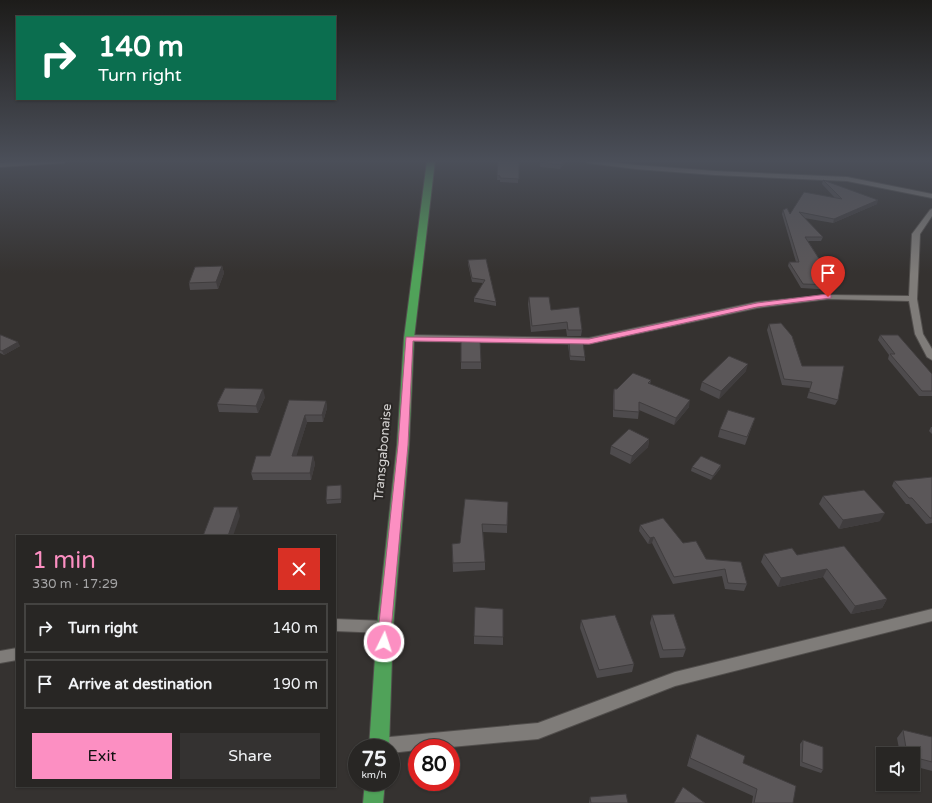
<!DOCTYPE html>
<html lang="en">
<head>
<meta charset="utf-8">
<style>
  :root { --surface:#282624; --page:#343231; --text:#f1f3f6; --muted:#a5a5a6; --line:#444341; --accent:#fc8fc2 }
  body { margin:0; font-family:"Varela Round",sans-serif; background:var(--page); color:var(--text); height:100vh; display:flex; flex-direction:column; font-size:15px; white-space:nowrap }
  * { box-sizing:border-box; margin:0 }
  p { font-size:13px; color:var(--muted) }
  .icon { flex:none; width:22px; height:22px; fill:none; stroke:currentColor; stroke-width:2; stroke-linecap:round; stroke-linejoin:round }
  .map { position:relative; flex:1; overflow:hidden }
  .sheet { position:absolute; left:16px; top:535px; width:320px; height:252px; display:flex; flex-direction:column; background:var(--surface); border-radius:0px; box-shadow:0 1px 3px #0004,0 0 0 1px var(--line) }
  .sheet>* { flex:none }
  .hud { position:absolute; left:16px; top:16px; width:320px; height:84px; border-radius:0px; box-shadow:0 1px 3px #0004,0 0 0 1px var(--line); background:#0b6e4f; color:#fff; overflow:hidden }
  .controls { position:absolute; left:876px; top:747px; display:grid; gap:8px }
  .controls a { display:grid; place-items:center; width:44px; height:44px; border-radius:0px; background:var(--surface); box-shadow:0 1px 3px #0004,0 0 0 1px var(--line); font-size:20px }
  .speed { position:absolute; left:348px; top:739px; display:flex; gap:8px; font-size:20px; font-weight:700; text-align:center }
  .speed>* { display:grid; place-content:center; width:52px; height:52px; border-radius:50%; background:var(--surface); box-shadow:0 1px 3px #0004,0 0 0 1px var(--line); line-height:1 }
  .speed small { font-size:10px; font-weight:400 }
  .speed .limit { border:6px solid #d22; background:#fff; color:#111 }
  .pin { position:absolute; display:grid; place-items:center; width:34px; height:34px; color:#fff; margin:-41px -17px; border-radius:50% 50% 50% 0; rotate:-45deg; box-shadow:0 0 4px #0007 }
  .pin .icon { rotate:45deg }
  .me { position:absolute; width:44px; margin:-22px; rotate:4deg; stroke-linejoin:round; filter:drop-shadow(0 0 3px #0008) }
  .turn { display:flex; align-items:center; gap:14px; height:84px; padding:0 16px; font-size:18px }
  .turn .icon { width:52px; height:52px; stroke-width:2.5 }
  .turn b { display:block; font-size:28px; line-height:34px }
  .round { display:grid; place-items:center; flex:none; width:42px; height:42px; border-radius:0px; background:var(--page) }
  .overview { display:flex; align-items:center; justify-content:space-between; height:68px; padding:0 16px }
  h1 { font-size:24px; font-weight:600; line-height:30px; color:var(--accent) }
  .primary-button { display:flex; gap:8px; margin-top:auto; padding:8px 16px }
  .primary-button a { flex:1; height:46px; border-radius:0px; background:var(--accent); color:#111; font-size:16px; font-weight:600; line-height:46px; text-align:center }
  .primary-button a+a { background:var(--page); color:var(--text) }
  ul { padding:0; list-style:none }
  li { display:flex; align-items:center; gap:12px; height:50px; margin:0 8px 6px; padding:0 8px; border:2px solid var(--line); border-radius:0px }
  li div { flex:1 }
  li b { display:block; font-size:15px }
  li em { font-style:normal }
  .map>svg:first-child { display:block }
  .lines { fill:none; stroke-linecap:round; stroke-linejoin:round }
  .minor-casing { stroke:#514e4c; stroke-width:2 }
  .highway-casing { stroke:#514e4c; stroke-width:2 }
  .minor { fill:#7f7c79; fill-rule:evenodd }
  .highway { fill:#50a259; fill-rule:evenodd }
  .wall { fill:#4e4b4d }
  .shaded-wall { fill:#403d3e }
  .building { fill:#5b5759; stroke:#403d3e }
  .route { fill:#fc8fc2; stroke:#a45d7e }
  .labels { text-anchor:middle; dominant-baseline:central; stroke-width:4; stroke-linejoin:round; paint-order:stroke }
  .street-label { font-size:13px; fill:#d6d4d3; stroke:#2b2826 }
</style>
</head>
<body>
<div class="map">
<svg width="932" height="803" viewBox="0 0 932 803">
  <rect width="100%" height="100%" fill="#353230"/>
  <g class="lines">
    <defs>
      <g id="minor">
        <polygon points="42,161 67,161 64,163 0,167 0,163"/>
        <polygon points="585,161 599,161 636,165 715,171 847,177 932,194 932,198 847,181 715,175 636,169 588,163"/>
        <polygon points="932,209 932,216 920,234 917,299 923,334 932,349 932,360 927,357 915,334 909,301 828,299 757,308 589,344 409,341 405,338 409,335 589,338 757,302 828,295 909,296 912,234 930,210"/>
        <polygon points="932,609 932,621 675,686 538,739 440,748 417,748 417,750 391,753 391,748 372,748 371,746 373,740 379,738 538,723 675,672"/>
        <polygon points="335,619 385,621 390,623 392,627 390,631 385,633 335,631"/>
        <polygon points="17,648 17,660 0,663 0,651"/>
      </g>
      <g id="highway">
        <polygon points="427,161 435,161 414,338 409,445 393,627 389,748 369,748 377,627 397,445 404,338"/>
        <polygon points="365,782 385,782 383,803 363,803"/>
      </g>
    </defs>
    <!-- minor casing -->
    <use href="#minor" class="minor-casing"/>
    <!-- highway casing -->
    <use href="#highway" class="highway-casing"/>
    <!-- minor -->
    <use href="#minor" class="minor"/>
    <!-- highway -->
    <use href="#highway" class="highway"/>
  </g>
  <!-- wall -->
  <g class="wall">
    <polygon points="498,161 519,161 518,183 500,182 500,180 497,180"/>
    <polygon points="566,161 560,169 540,167 540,162"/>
    <polygon points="823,180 877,204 833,223 804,218 823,237 821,241 808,241 836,285 834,290 801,288 788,266 789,262 796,262 782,214 783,210 790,214 835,198 822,184"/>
    <polygon points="486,259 496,302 496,306 474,302 474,298 483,283 472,282 468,264 468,260"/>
    <polygon points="222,266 224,273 218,289 190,290 189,283"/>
    <polygon points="529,297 551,310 582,330 581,336 567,336 566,329 531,332 528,304"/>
    <polygon points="769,324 802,366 838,400 835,405 807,398 810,388 782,385 767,330"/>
    <polygon points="0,335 20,346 4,355 0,353"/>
    <polygon points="880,335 932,374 932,396 919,396 888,359 889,355 878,340"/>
    <polygon points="461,339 481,362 481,369 461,369"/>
    <polygon points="569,341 585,357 585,361 570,360 568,345"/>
    <polygon points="746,371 719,399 700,390 702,382"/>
    <polygon points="651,380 650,384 689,407 674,425 639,410 638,419 613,417 613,396 614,389 617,389"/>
    <polygon points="265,397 258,413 219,412 217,404"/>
    <polygon points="289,400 326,401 327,408 323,422 307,422 296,456 313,456 315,464 311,480 253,480 251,473 270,456"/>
    <polygon points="755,418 745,445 718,437 720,429"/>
    <polygon points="931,427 932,427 932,434 929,431"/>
    <polygon points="649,439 648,447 630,464 610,454 611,446"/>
    <polygon points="721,465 720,469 711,480 691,471 692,467"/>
    <polygon points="932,477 932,523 926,524 909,504 906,504 892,486 894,481"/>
    <polygon points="342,489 341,503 327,504 326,500"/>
    <polygon points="823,496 880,521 839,529 819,504"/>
    <polygon points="465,499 508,502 507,533 483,532 485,562 485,570 453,572 452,544 460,543"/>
    <polygon points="640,525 683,543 706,559 741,562 747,584 744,591 725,589 722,576 673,584 652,543 648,544 639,531"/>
    <polygon points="844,546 887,599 882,608 851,614 823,577 778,587 761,562 764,554 797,555"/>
    <polygon points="652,615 686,649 683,657 660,658 650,623"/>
    <polygon points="581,620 634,664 632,672 597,678 580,628"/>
    <polygon points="474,636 503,637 503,645 474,644"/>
    <polygon points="903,730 932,737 932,771 913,766 913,754 900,754 897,738"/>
    <polygon points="697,734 743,763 793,803 752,803 753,796 687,766 694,741"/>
    <polygon points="803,740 823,770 821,773 800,766 800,744"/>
    <polygon points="590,797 628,803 589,803"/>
  </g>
  <!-- shaded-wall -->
  <g class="shaded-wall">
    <polygon points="563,161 566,161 560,169 561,165"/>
    <polygon points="878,200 877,204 833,223 834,219"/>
    <polygon points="222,266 224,273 218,289 216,282"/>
    <polygon points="18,342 20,346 4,355 2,351"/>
    <polygon points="748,364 746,371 719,399 721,391"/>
    <polygon points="263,389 265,397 258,413 256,406"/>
    <polygon points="690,400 689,407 674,425 676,418"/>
    <polygon points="326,401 327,408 323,422 322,415"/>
    <polygon points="305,415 307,422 294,464 292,456"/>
    <polygon points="649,439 648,447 630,464 632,456"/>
    <polygon points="313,456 315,464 311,480 310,473"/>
    <polygon points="721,465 720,469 711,480 713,476"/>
    <polygon points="341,485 342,489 341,503"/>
    <polygon points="238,507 240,516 233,536 228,536"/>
    <polygon points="885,513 880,521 839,529 843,520"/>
    <polygon points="654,537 652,543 648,544 650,538"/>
    <polygon points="827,569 823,577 778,587 781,578"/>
    <polygon points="887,599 882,608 851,614 855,606"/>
  </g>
  <!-- building -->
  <g class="building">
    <polygon points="498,161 519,161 519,179 500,178 500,176 497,175"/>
    <polygon points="541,161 563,161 561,165 540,162"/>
    <polygon points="823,180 878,200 834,219 799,212 823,237 805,237 836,285 803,284 789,262 799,262 783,210 787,208 790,214 804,192 842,199"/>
    <polygon points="486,259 496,302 474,298 485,280 472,278 468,260"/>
    <polygon points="222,266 216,282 189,283 195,267"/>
    <polygon points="529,297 549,297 551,310 579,307 582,330 568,330 567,322 532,326"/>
    <polygon points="781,323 792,336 802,366 844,366 838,400 809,392 812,382 784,379 769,324"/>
    <polygon points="0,335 1,335 18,342 2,351 0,350"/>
    <polygon points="880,335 898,335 932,374 932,391 922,391 890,354 895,354"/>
    <polygon points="461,339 480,340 481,362 461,362"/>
    <polygon points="569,341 583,342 585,357 570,356"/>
    <polygon points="729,356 748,364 721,391 702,382"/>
    <polygon points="633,373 651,380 648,383 690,400 676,418 639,402 639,412 614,410 614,389 617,389"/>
    <polygon points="225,388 263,389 256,406 217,404"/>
    <polygon points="289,400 326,401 322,415 305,415 292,456 313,456 310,473 251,473 256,456 270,456"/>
    <polygon points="728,410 755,418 747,437 720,429"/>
    <polygon points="629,429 649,439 632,456 611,446"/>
    <polygon points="701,456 721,465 713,476 692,467"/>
    <polygon points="932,477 932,518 930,518 912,498 909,498 894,481"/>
    <polygon points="341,485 341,499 326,500 327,486"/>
    <polygon points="864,490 885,513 843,520 823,496"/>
    <polygon points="465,499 508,502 507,525 482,524 485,562 453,563 452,544 460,543"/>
    <polygon points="214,507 238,507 228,536 203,536"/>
    <polygon points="663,518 683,543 696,541 706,559 741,562 747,584 728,583 725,569 674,577 654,537 650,538 640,525"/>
    <polygon points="844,546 887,599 855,606 827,569 781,578 764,554 792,548 797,555"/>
    <polygon points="475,607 503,609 503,637 474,636"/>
    <polygon points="674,614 686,649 663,650 652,615"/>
    <polygon points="615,615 634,664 599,670 581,620"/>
    <polygon points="903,730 932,737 932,762 913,757 913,754 907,754"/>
    <polygon points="697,734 745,756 743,763 796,786 793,803 754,803 757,789 690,758"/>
    <polygon points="803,740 823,747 823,770 802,762"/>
    <polygon points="683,787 705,803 674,803"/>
    <polygon points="626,794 628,803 591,803 590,797"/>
  </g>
  <!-- sky -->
  <linearGradient id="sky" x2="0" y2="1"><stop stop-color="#1d1c1a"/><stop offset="0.59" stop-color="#4b4f59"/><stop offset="1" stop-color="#4b4f59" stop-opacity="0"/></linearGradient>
  <rect width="932" height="273" fill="url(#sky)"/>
  <!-- route -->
  <polygon class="route" points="828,294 831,295 831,298 757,307 589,344 413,341 408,445 390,642 388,645 384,647 379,645 377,642 398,445 406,337 589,339 757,303"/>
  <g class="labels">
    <!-- street labels -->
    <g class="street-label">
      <text transform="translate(383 452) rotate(-85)">Transgabonaise</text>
    </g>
  </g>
</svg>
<div class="controls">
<a><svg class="icon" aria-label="sound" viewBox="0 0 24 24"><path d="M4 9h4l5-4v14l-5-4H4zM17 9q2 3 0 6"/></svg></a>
</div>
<div class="speed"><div>75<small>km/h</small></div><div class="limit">80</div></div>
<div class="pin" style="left:828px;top:297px;background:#d93025"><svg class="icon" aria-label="arrive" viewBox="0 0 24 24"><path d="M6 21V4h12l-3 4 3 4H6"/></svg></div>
<svg class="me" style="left:384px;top:642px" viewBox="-20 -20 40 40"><circle r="17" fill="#fc8fc2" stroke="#fff" stroke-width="3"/><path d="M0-11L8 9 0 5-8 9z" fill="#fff"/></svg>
<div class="hud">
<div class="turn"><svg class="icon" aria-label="right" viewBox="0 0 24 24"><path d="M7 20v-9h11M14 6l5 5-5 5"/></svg><div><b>140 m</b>Turn right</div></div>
</div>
<section class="sheet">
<div class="overview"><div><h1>1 min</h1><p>330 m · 17:29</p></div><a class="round" style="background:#d93025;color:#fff"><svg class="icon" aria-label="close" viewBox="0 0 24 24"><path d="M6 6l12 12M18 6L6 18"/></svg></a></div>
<ul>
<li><svg class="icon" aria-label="right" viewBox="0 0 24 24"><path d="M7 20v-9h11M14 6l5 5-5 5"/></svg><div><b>Turn right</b></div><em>140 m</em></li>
<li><svg class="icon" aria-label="arrive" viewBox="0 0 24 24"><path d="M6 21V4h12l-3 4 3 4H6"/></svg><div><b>Arrive at destination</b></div><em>190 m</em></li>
</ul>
<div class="primary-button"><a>Exit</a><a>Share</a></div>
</section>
</div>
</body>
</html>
